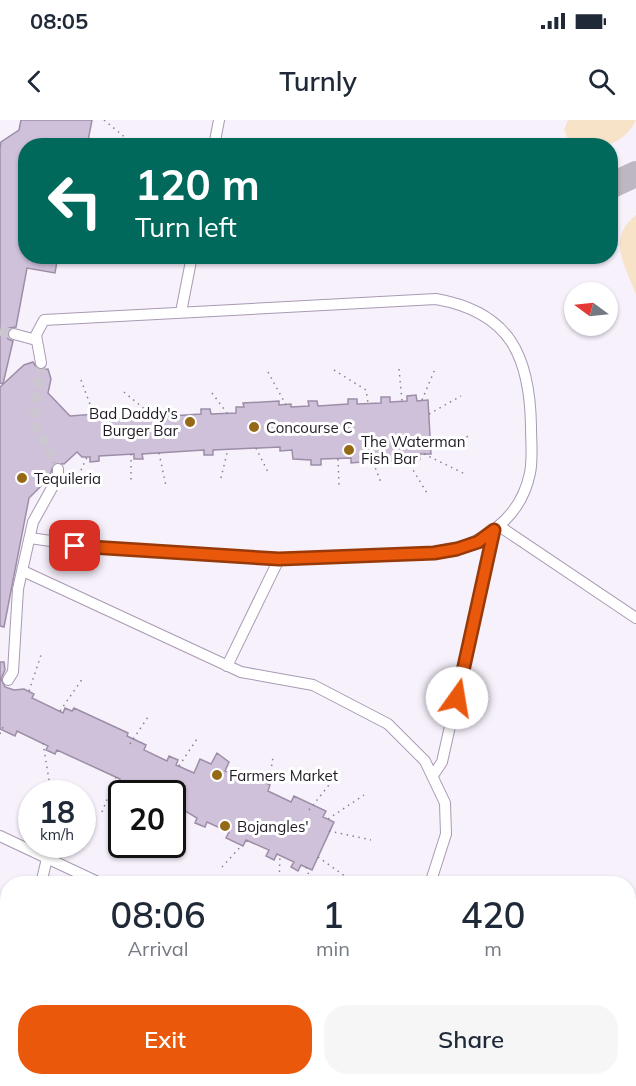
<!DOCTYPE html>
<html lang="en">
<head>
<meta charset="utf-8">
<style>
  :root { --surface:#fff; --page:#f6f6f7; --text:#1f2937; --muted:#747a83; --accent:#ea580c }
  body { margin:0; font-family:Mulish,sans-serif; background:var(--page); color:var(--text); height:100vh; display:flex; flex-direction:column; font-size:22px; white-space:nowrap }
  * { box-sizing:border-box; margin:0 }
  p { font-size:20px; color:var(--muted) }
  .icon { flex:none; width:33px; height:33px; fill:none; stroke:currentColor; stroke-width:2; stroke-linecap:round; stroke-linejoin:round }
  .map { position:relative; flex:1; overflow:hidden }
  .sheet { position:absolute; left:0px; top:756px; width:636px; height:210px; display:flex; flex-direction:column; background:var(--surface); border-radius:24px 24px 0 0; box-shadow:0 2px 4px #0004 }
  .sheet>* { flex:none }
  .hud { position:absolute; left:18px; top:18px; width:600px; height:126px; border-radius:24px; box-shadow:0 2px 4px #0004; background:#00695c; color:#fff; overflow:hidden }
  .needle { width:39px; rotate:285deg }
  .buttons { position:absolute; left:564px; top:162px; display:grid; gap:12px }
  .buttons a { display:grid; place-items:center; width:54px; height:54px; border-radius:50%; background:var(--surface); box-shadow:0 2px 4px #0004; font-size:30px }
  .speed { position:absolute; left:18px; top:660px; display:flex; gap:12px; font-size:30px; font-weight:700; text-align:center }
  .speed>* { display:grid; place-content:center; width:78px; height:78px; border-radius:50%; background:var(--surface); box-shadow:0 2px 4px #0004; line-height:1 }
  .speed small { font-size:15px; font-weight:400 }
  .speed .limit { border:3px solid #111; border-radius:9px; background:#fff; color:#111 }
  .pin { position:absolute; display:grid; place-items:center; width:51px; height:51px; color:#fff; margin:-26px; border-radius:12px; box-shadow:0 3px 9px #0006 }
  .me { position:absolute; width:66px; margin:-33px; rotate:13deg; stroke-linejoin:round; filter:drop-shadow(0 0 4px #0008) }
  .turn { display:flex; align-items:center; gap:21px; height:126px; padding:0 18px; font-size:27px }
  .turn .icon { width:78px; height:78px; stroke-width:2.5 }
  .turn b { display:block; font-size:42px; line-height:51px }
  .eta { display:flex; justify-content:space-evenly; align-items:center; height:102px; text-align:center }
  .eta b { font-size:36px; font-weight:600; line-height:42px }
  .action { display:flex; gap:12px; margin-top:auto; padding:12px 18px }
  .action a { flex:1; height:69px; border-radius:24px; background:var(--accent); color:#fff; font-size:24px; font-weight:600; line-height:69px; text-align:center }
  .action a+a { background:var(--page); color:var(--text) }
  .status { display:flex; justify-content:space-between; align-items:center; height:42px; padding:0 30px; background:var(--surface); direction:ltr }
  .status svg { height:16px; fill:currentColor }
  header { display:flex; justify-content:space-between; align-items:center; height:78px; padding:0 18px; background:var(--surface); font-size:27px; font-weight:600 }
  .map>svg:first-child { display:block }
  .green { fill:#f6e3c8 }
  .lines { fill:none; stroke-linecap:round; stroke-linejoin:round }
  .taxiway { stroke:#bdb7c2; stroke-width:26 }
  .building { fill:#d0c1db; stroke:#9c8ea7; stroke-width:1.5 }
  .minor-tunnel { stroke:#ccc6d1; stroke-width:10; stroke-dasharray:10 5; stroke-linecap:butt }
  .minor-casing { stroke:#a99ab3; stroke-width:12 }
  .path { stroke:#88828d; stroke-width:1.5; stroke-dasharray:1.5 4.5; stroke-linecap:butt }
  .minor { stroke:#fff; stroke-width:10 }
  .route-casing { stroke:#983908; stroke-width:15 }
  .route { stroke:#ea580c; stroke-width:10 }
  .poi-dot { fill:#966917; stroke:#fff; stroke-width:2 }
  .labels { text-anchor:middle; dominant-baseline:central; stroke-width:6; stroke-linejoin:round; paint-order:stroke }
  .poi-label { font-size:15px; fill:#201a24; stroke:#fff; text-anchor:start }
</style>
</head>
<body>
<div class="status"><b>08:05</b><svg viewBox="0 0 49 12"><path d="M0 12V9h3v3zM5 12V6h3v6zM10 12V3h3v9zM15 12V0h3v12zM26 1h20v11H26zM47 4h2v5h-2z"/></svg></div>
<header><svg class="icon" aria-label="back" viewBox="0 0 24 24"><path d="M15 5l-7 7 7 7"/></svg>Turnly<svg class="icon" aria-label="search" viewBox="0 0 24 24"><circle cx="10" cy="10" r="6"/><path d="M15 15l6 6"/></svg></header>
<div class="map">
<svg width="636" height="966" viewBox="0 0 636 966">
  <rect width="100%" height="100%" fill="#f7f1fc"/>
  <!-- green -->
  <g class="green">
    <path d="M568,0H636C620,30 600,26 571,25L564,10Z"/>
    <path d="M636,95V175C625,144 606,119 636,95Z"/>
  </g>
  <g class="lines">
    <!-- taxiway -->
    <polyline class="taxiway" points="610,66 636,54"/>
  </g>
  <!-- building -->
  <g class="building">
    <polygon points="21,0 92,0 87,26 26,26 26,136 58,136 55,153 27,148 16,207 9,208 7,213 8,219 13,221 3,264 0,263 0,29 1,22 19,10"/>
    <polygon points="33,242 38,250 48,249 51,259 48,273 70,296 96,294 97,300 131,298 131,293 140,292 140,298 201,294 201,289 210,289 211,294 236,293 236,287 244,287 243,283 279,281 279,285 291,284 291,287 309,286 308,281 317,281 318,286 348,284 348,279 357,279 357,284 381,283 381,277 390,277 390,282 407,281 407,276 416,275 417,281 428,280 431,334 420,334 420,339 410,339 410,335 393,336 394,341 384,341 384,336 360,337 361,342 351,343 351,338 321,339 321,345 311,345 311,340 293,339 292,330 280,331 280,327 213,330 213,335 204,335 204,330 142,334 143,339 134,339 134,334 99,336 99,341 90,342 90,337 82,337 77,332 64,344 54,343 49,358 29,378 4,507 0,506 0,267 24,245"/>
    <polygon points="0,542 4,542 5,550 1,559 5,567 14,570 24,569 34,574 32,578 63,593 65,588 72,591 74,588 128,613 127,616 146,625 144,630 167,641 169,636 178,640 176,645 194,653 200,639 211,644 217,633 229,642 225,651 251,663 254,657 270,665 268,671 291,682 294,676 326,691 323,697 334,702 312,750 301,745 298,751 291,747 294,742 277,734 274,740 266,736 269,730 246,720 243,726 226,718 229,712 207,702 205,707 195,703 197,698 172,683 172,674 151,674 128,663 126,668 118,664 120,659 57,630 55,634 46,630 48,626 17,611 15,616 0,609"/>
  </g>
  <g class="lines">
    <!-- minor-tunnel -->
    <g class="minor-tunnel">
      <polyline points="0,211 14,214"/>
      <polyline points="41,243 34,302 58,349"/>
    </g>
    <defs>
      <g id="minor">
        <polyline points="214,26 219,0"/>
        <polyline points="181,192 192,136"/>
        <polyline points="14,214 36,220"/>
        <polyline points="499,406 636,498"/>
        <path d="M30,418L99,428L279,439L434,433C479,426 520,402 530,353C533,338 531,322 531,307C530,236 510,192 436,179L44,200L36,215L41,243"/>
        <polyline points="23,451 241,552 313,565 388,604 425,641 445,683 446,714 430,764"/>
        <polyline points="227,546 279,439"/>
        <polyline points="8,560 13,552 18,469 33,402 58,357 58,349"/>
        <polyline points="434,654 442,642 494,410"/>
        <polyline points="0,716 102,764"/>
        <polyline points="41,764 47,738"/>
        <polyline points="0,955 8,921"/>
        <polyline points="438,958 443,966"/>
      </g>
    </defs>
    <!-- minor casing -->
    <use href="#minor" class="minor-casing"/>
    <!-- path -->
    <g class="path">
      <polyline points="104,0 127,19"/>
      <polyline points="79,136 91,142"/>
      <polyline points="399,249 402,281"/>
      <polyline points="334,250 366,270 368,283"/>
      <polyline points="268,252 286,285"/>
      <polyline points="81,260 94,295"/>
      <polyline points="124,272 154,297"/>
      <polyline points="212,273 227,293"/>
      <polyline points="422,280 435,249"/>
      <polyline points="429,294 461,276"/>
      <polyline points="431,323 471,316"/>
      <polyline points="256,328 269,354"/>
      <polyline points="159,333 166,366"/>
      <polyline points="131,334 131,363"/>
      <polyline points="424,334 465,354"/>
      <polyline points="404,335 427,373"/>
      <polyline points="371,337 382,365"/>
      <polyline points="338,339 339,365"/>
      <polyline points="221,358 228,329"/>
      <polyline points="76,361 87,337"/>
      <polyline points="29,571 41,535"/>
      <polyline points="60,591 83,558"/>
      <polyline points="0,614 4,605"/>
      <polyline points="43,623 49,660"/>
      <polyline points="130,624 148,597"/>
      <polyline points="179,646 197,619"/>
      <polyline points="269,664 273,637"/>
      <polyline points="309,690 329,665"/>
      <polyline points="102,692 116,657"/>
      <polyline points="328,699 364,675"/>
      <polyline points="329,711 371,720"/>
      <polyline points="318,737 349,759"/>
      <polyline points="222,747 242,725"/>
      <polyline points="306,747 312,764"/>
      <polyline points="279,764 280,735"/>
    </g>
    <!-- minor -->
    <use href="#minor" class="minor"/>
  </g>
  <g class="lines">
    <defs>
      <polyline id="route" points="75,426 279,439 434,433 457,429 478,422 494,410 457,578"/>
    </defs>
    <!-- route casing -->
    <use href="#route" class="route-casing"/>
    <!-- route -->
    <use href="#route" class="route"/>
  </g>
  <!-- markers -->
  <g class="poi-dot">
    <circle cx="190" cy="302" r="6"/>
    <circle cx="254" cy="307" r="6"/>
    <circle cx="349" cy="330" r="6"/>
    <circle cx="22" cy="358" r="6"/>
    <circle cx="217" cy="655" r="6"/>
    <circle cx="225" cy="706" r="6"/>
  </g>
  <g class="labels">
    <!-- poi labels -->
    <g class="poi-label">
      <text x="178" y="293" text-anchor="end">Bad Daddy's<tspan x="178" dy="17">Burger Bar</tspan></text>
      <text x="266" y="307">Concourse C</text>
      <text x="361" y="321">The Waterman<tspan x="361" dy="17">Fish Bar</tspan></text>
      <text x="34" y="358">Tequileria</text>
      <text x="229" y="655">Farmers Market</text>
      <text x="237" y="706">Bojangles'</text>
    </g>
  </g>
</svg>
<div class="buttons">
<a><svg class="needle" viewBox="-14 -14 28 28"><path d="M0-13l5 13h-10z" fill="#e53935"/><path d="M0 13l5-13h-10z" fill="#747a83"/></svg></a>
</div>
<div class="speed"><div>18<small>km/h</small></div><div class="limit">20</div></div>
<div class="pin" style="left:75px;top:426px;background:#d93025"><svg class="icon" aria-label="arrive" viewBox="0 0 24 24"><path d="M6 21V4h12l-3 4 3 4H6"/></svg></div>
<svg class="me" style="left:457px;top:578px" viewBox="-20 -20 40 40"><circle r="19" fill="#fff"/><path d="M0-13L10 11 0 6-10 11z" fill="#ea580c"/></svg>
<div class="hud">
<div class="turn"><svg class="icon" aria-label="left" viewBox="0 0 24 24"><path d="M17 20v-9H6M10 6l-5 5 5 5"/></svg><div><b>120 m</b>Turn left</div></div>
</div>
<section class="sheet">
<div class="eta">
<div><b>08:06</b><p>Arrival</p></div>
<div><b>1</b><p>min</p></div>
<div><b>420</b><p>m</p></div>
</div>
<div class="action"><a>Exit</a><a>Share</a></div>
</section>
</div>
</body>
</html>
